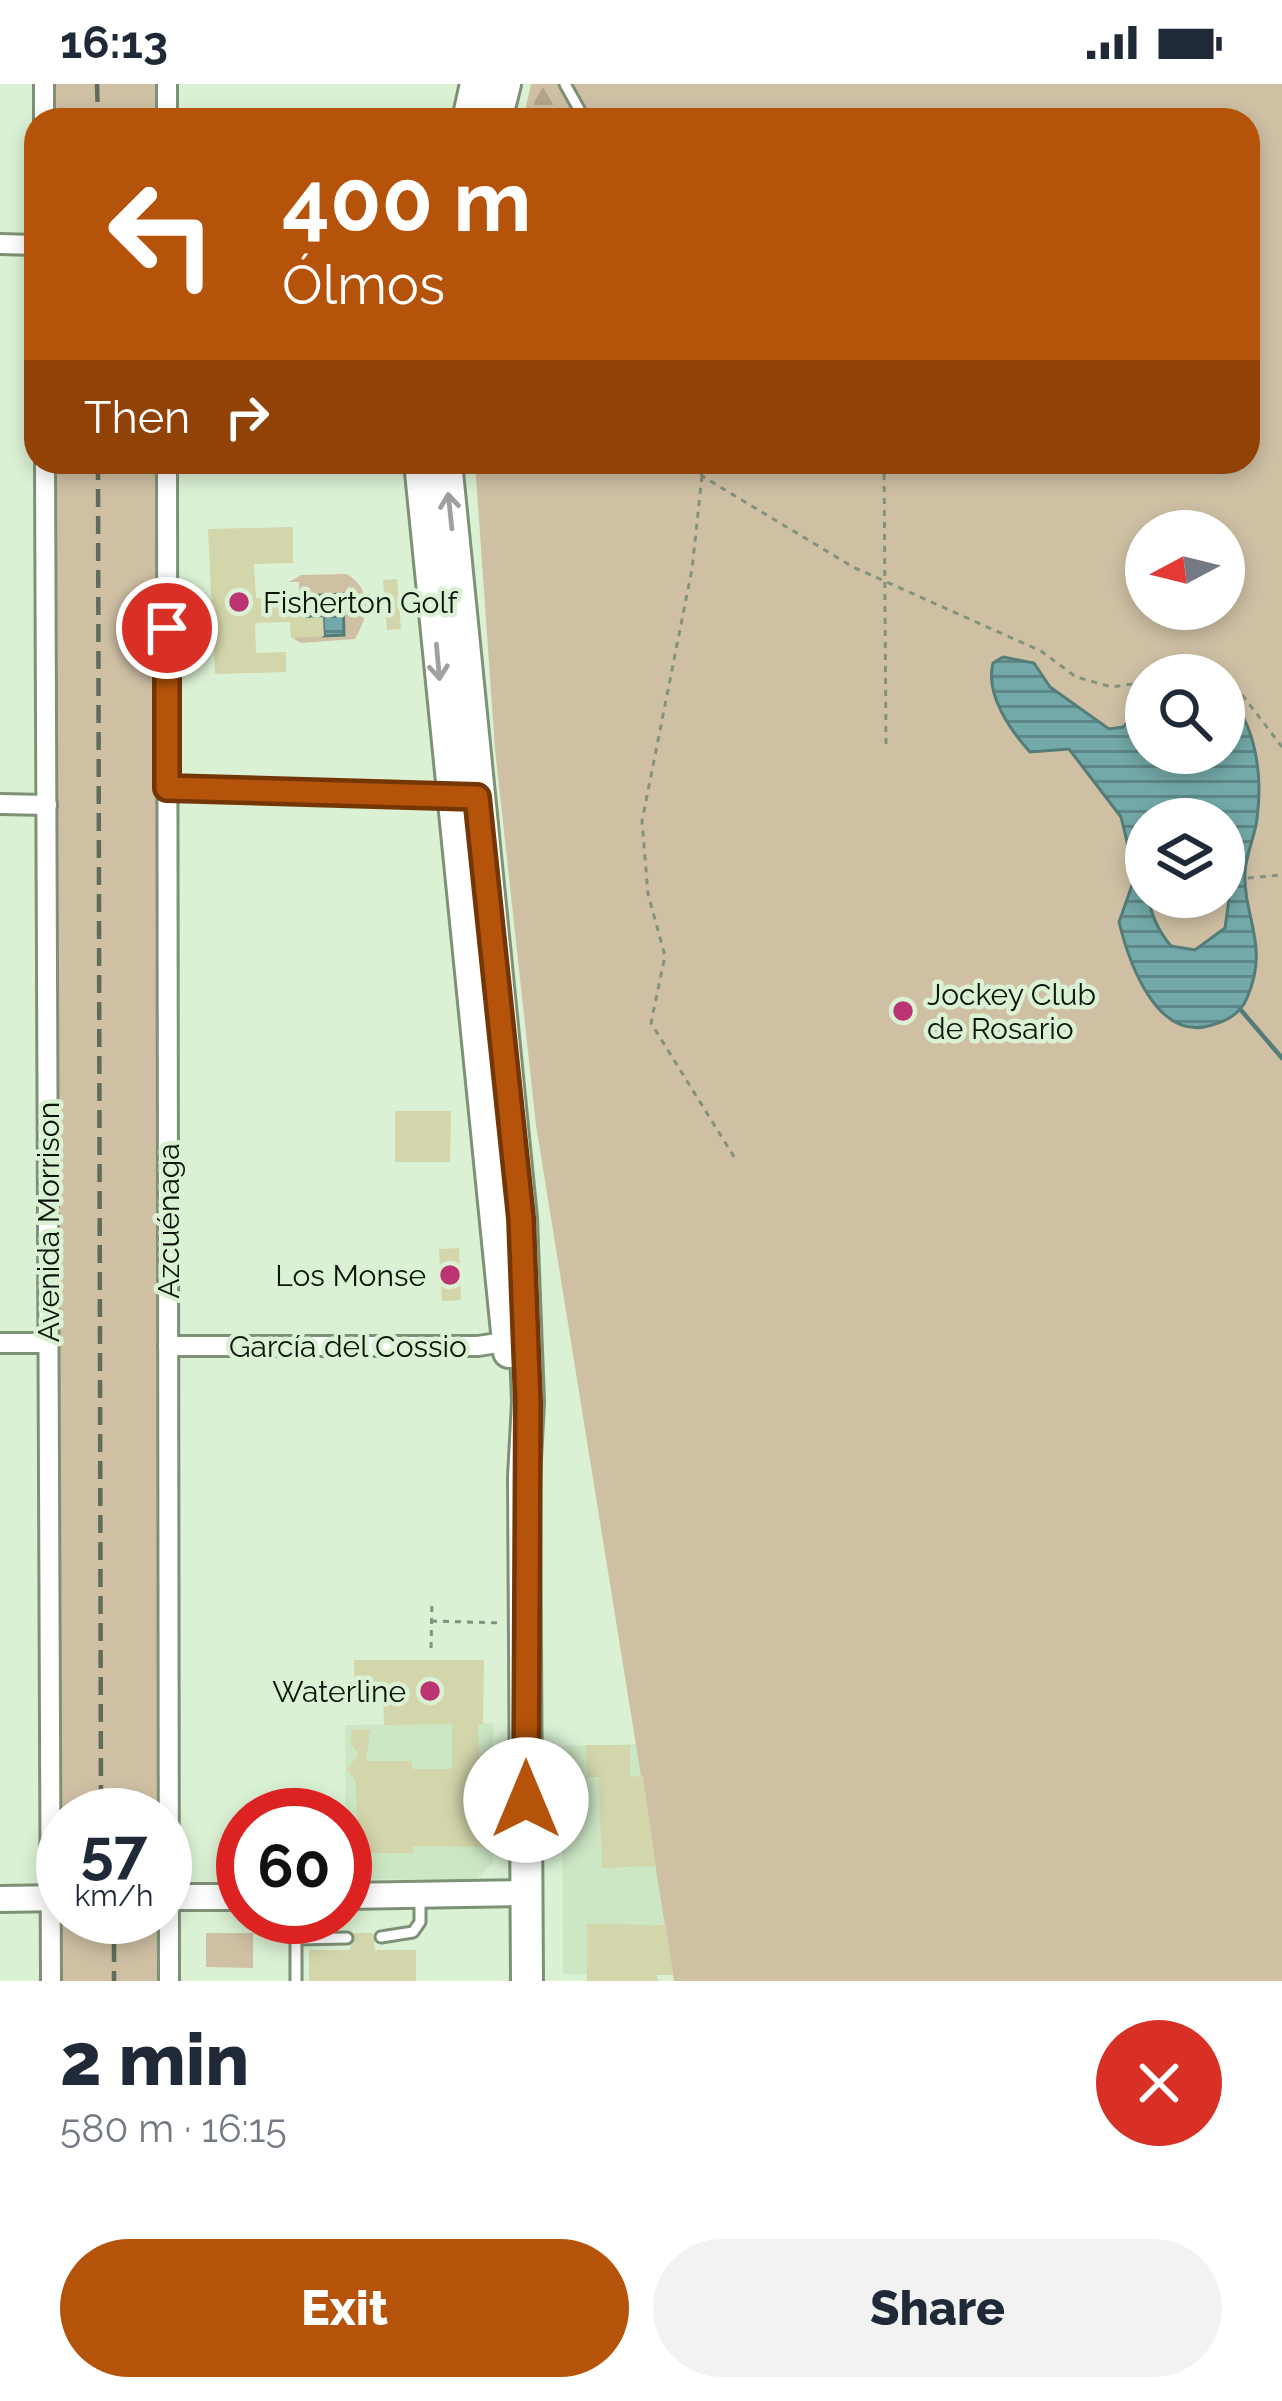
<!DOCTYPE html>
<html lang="en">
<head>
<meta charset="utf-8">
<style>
  :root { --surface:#fff; --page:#f2f2f3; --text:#1f2937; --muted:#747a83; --accent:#b45309 }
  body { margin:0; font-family:Raleway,sans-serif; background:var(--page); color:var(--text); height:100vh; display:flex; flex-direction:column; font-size:45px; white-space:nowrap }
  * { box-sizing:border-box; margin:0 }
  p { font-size:39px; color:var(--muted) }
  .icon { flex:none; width:66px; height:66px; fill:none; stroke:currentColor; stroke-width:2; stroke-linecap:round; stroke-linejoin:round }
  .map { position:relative; height:1897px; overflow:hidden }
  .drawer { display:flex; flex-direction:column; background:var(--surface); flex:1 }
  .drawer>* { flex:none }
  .top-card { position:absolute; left:24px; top:24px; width:1236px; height:366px; border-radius:36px; box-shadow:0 6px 18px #0003; background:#b45309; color:#fff; overflow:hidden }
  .needle { width:78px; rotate:263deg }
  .fabs { position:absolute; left:1125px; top:426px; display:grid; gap:24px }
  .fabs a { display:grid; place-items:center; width:120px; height:120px; border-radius:50%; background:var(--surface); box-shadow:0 6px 18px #0003; font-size:60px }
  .speed { position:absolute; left:36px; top:1704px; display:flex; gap:24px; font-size:60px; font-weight:700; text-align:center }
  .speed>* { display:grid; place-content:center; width:156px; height:156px; border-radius:50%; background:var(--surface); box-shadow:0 6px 18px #0003; line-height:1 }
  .speed small { font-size:30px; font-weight:400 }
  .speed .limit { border:18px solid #d22; background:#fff; color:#111 }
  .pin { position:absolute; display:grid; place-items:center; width:102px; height:102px; color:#fff; margin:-51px; border:6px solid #fff; border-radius:50%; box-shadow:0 3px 12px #0007 }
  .me { position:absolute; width:132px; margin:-66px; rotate:0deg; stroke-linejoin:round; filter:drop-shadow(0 0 9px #0008) }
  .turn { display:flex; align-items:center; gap:42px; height:252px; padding:0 60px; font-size:54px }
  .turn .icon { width:156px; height:156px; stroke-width:2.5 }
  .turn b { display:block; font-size:84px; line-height:102px }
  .then { display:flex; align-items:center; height:114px; padding:0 60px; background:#0003; gap:24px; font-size:45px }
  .round { display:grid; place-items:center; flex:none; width:126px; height:126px; border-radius:63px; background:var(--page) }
  .overview { display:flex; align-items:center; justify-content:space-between; height:204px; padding:0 60px }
  h1 { font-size:72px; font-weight:800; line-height:90px }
  .action { display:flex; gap:24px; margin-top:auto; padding:24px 60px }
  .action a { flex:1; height:138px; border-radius:72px; background:var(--accent); color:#fff; font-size:48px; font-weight:800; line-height:138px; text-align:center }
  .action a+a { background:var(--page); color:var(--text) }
  .status { display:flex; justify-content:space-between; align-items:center; height:84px; padding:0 60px; background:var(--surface); direction:ltr }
  .status svg { height:33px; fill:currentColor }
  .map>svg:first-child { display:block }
  .built { fill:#cce7c4 }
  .grass { fill:#cfc0a4; fill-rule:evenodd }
  .forest { fill:url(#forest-firs) }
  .water { fill:url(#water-rules); stroke:#547c79; stroke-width:3; fill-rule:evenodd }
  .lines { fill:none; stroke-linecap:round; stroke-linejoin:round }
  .stream { stroke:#547c79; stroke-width:4.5 }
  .building { fill:#d3d5aa }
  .service-casing { stroke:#7d9177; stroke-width:15 }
  .minor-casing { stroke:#7d9177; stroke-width:24 }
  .tertiary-casing { stroke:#7d9177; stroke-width:30 }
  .primary-casing { stroke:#7d9177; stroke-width:36 }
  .path { stroke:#83927e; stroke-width:3; stroke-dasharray:6 6; stroke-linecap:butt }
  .service { stroke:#fff; stroke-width:9 }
  .minor { stroke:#fff; stroke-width:18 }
  .tertiary { stroke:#fff; stroke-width:24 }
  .primary { stroke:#fff; stroke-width:30 }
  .rail { stroke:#5f6c5b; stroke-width:4.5; stroke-dasharray:18 9; stroke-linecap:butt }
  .oneway { stroke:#9ea19d }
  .route-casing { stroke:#753606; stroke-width:30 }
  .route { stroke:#b45309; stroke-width:21 }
  .poi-dot { fill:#bc3472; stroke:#dbf1d4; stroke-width:4.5 }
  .labels { text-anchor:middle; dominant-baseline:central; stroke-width:9; stroke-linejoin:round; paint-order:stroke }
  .poi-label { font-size:30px; fill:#0d140b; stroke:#dbf1d4; text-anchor:start }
  .street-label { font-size:30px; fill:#0d140b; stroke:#dbf1d4 }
</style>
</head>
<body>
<div class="status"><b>16:13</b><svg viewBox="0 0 49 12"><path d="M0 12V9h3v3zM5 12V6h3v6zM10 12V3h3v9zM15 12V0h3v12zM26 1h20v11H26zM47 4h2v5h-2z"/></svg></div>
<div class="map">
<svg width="1282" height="1897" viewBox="0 0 1282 1897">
  <defs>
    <pattern id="forest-firs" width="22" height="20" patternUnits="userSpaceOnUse" patternTransform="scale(3)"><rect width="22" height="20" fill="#cfc0a4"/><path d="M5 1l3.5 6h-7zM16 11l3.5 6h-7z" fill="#b1a48c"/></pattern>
    <pattern id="water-rules" width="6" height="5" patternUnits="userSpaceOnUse" patternTransform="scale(3)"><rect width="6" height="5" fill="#73a9a8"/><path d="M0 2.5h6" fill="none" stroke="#5d8887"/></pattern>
  </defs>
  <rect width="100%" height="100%" fill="#dbf1d4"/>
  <!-- built -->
  <g class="built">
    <polygon points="493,1639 493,1779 475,1796 345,1795 345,1641"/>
    <polygon points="638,1660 673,1891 563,1890 562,1662"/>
  </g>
  <!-- grass -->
  <g class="grass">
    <rect x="44" y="0" width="123" height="36"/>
    <path d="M531,0H1282V1897H674L536,1041L495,665L475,378H1248V36H523ZM1146,447H1224V525H1146ZM1146,591H1224V669H1146ZM1146,735H1224V813H1146Z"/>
    <path d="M45,378H167L169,1897H51ZM63,1731H165V1833H63Z"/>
    <path d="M347,490C373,507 369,531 355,555L301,559L291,553L344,551L342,510L299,512V498H289L301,491Z"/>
    <polygon points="206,1849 253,1849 253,1884 206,1883"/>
  </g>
  <!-- forest -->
  <polygon class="forest" points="538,0 550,0 574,36 531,36"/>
  <!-- water -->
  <g class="water">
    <polygon points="343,510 344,551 324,552 323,534 305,534 304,512"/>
    <path d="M1003,573L1034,579L1050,603L1109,645L1123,643L1146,619V669H1224V606C1256,639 1263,690 1257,735C1255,752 1246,770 1245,788C1243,834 1270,861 1247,914C1241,929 1227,937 1212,941C1157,959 1129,879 1119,838L1141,776L1138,768L1129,766L1121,733L1069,665L1030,668C1010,646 985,610 993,579ZM1186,728L1224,735L1229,815L1225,844L1195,866L1171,862C1139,825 1146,783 1146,735H1171Z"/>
  </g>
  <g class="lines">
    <!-- stream -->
    <polyline class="stream" points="1240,925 1282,974"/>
  </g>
  <!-- building -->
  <g class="building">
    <polygon points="293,443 293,479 254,480 256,514 304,512 305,534 323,533 324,552 291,554 290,538 255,539 256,569 286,568 286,588 215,590 208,445"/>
    <polygon points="397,495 401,545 387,546 383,496"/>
    <polygon points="395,1027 451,1027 450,1078 395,1078"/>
    <polygon points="459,1164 461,1216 442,1217 439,1165"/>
    <polygon points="354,1576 484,1576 483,1640 478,1640 483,1763 413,1762 413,1769 345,1769 357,1743 356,1697 347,1685 359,1670 350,1659 353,1645 370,1646 366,1677 412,1677 412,1685 452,1685 452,1640 384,1641 383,1611 355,1611"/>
    <polygon points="586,1661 630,1661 630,1693 643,1692 656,1782 602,1784 599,1693 587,1693"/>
    <polygon points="587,1840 666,1841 673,1891 657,1891 658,1897 587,1897"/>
    <polygon points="354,1849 373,1849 375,1866 416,1866 416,1897 309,1897 309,1866 350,1866"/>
  </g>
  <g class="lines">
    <defs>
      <g id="service">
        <polyline points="565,0 585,36"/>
        <polyline points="296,1833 296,1897"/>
        <polyline points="381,1853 413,1848 420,1838 420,1812"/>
        <polyline points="296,1855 347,1854"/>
      </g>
      <g id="minor">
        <polyline points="44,0 44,36"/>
        <polyline points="167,36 167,0"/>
        <polyline points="0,160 36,161"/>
        <polyline points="45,378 51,1897"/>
        <polyline points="167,378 169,1897"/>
        <polyline points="167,704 462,714"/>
        <polyline points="0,720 47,721"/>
        <polyline points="0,1259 49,1259"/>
        <polyline points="168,1262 478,1262 517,1256"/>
      </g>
      <g id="tertiary">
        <polyline points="345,1812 527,1809"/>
        <polyline points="165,1813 243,1813"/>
        <polyline points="0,1815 63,1814"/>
      </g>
      <g id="primary">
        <polyline points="468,36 476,0"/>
        <polyline points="496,36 505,0"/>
        <polyline points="420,378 509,1268"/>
        <polyline points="446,378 521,1134 528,1318 524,1393 527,1897"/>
      </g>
    </defs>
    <!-- service casing -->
    <use href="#service" class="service-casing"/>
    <!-- minor casing -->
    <use href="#minor" class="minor-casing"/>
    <!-- tertiary casing -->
    <use href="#tertiary" class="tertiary-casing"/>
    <!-- primary casing -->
    <use href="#primary" class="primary-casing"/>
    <!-- path -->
    <g class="path">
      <polyline points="699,378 702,392 853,483 1041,567 1076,593 1112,603 1146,598"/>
      <polyline points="884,378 886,662"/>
      <polyline points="702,392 692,485 642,737 648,810 665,872 651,939 736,1076"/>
      <polyline points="1196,591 1198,591"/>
      <polyline points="1224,597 1234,600 1282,663"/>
      <polyline points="1224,796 1282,791"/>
      <polyline points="431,1537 502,1539"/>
      <polyline points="431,1564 432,1516"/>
    </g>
    <!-- service -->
    <use href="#service" class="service"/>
    <!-- minor -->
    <use href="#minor" class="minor"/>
    <!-- tertiary -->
    <use href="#tertiary" class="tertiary"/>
    <!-- primary -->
    <use href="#primary" class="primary"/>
    <!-- rail -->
    <g class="rail">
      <polyline points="97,0 98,36"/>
      <polyline points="98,378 101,1731"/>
      <polyline points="114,1833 114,1897"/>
    </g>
  </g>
  <!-- one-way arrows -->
  <defs><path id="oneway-shaft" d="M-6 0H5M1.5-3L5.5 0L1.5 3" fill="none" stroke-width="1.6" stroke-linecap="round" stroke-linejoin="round" transform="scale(3)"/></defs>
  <g class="oneway">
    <use href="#oneway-shaft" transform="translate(450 427) rotate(-96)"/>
    <use href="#oneway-shaft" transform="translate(438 578) rotate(85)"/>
  </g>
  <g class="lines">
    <defs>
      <polyline id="route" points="167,544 167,704 477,713 521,1134 528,1318 526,1716"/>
    </defs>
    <!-- route casing -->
    <use href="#route" class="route-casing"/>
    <!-- route -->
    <use href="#route" class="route"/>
  </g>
  <!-- markers -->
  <g class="poi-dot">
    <circle cx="239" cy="518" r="12"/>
    <circle cx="903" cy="927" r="12"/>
    <circle cx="450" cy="1191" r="12"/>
    <circle cx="430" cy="1607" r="12"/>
  </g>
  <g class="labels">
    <!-- poi labels -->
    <g class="poi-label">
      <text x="263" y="518">Fisherton Golf</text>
      <text x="927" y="910">Jockey Club<tspan x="927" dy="34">de Rosario</tspan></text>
      <text x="426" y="1191" text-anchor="end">Los Monse</text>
      <text x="406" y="1607" text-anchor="end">Waterline</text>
    </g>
    <!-- street labels -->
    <g class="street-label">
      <text transform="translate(168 1137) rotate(-90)">Azcuénaga</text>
      <text transform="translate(48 1138) rotate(-90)">Avenida Morrison</text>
      <text x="348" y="1262">García del Cossio</text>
    </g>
  </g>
</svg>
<div class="fabs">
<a><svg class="needle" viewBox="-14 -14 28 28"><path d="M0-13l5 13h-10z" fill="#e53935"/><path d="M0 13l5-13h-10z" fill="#747a83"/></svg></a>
<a><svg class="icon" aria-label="search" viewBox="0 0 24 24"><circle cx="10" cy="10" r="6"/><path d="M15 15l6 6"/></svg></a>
<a><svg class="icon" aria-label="layers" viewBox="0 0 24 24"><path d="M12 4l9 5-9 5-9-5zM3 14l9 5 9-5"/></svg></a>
</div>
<div class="speed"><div>57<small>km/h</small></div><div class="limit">60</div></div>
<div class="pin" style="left:167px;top:544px;background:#d93025"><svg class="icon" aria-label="arrive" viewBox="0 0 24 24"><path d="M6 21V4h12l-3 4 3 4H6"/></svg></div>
<svg class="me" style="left:526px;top:1716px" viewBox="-20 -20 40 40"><circle r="19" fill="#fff"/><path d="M0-13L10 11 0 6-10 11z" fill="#b45309"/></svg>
<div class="top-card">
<div class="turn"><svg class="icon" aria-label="left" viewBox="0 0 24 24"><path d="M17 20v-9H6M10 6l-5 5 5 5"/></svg><div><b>400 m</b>Ólmos</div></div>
<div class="then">Then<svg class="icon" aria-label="right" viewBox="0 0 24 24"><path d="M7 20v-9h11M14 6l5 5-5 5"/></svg></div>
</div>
</div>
<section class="drawer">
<div class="overview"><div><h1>2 min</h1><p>580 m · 16:15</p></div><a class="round" style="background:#d93025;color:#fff"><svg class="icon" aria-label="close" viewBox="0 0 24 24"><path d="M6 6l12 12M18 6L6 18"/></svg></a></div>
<div class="action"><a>Exit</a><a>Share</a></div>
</section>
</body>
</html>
